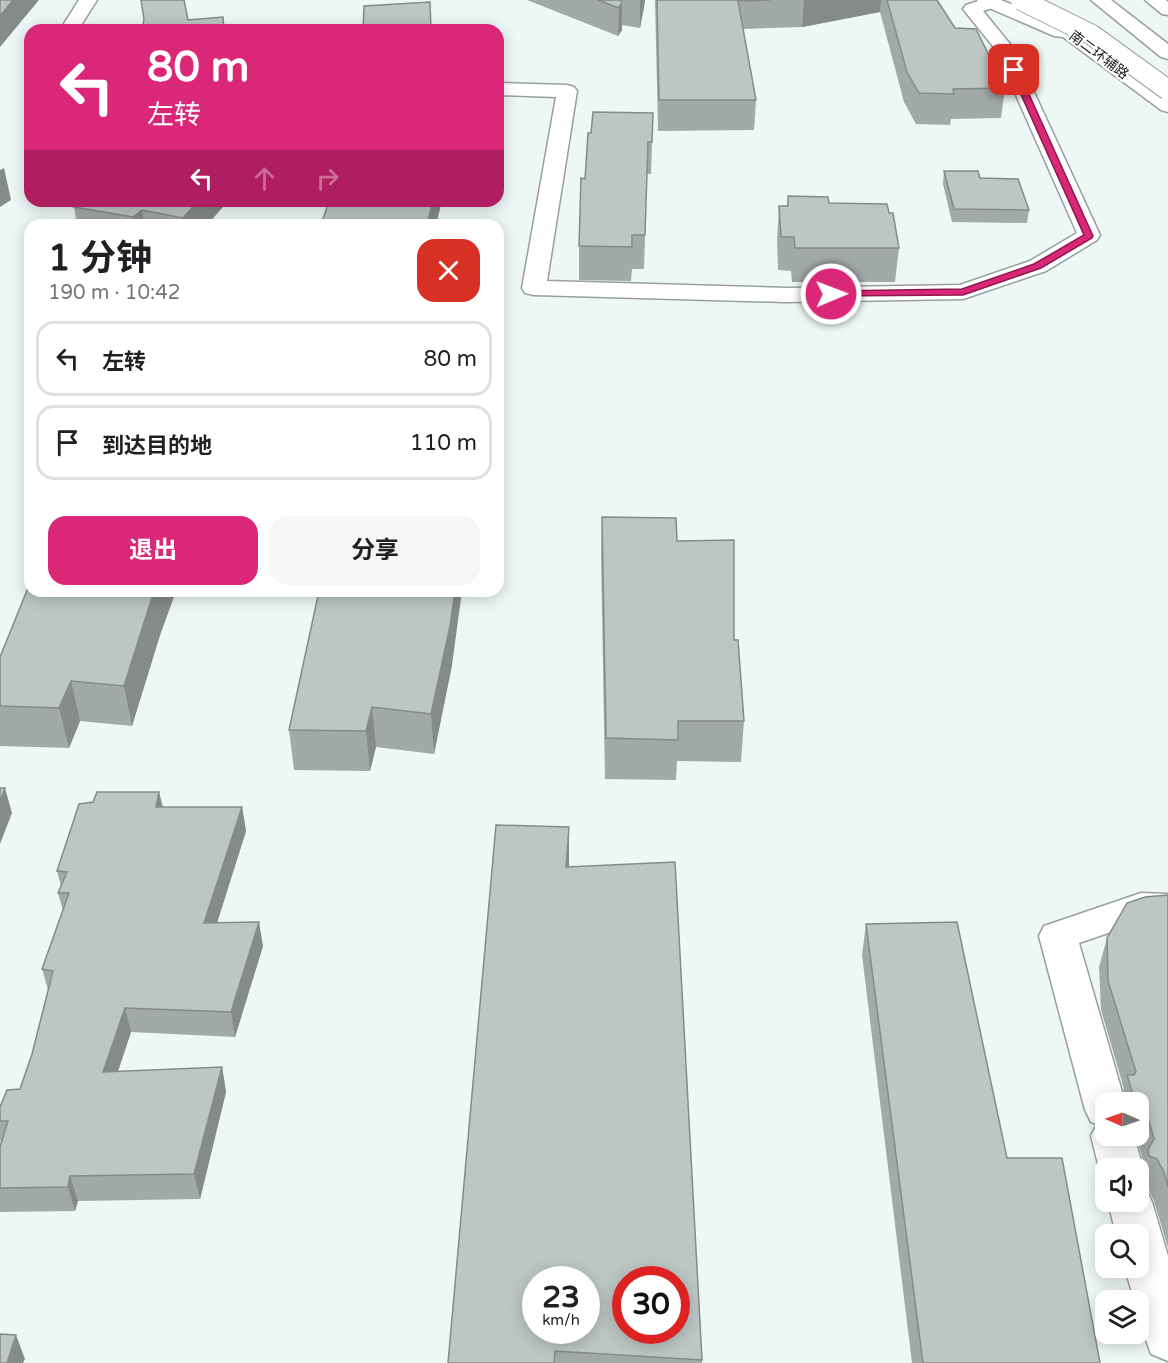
<!DOCTYPE html>
<html lang="zh">
<head>
<meta charset="utf-8">
<style>
  :root { --surface:#fff; --page:#f6f6f6; --text:#202124; --muted:#757577; --line:#e0e0e0; --accent:#db2777 }
  body { margin:0; font-family:"Varela Round","Noto Sans SC",sans-serif; background:var(--page); color:var(--text); height:100vh; display:flex; flex-direction:column; font-size:22px; white-space:nowrap }
  * { box-sizing:border-box; margin:0 }
  p { font-size:20px; color:var(--muted) }
  .icon { flex:none; width:33px; height:33px; fill:none; stroke:currentColor; stroke-width:2; stroke-linecap:round; stroke-linejoin:round }
  .map { position:relative; flex:1; overflow:hidden }
  .side { position:absolute; left:24px; top:219px; width:480px; height:378px; display:flex; flex-direction:column; background:var(--surface); border-radius:18px; box-shadow:0 3px 15px #0003 }
  .side>* { flex:none }
  .banner { position:absolute; left:24px; top:24px; width:480px; height:183px; border-radius:18px; box-shadow:0 3px 15px #0003; background:#db2777; color:#fff; overflow:hidden }
  .needle { width:39px; rotate:272deg }
  .fabs { position:absolute; left:1095px; top:1092px; display:grid; gap:12px }
  .fabs a { display:grid; place-items:center; width:54px; height:54px; border-radius:12px; background:var(--surface); box-shadow:0 3px 15px #0003; font-size:30px }
  .speed { position:absolute; left:522px; top:1266px; display:flex; gap:12px; font-size:30px; font-weight:700; text-align:center }
  .speed>* { display:grid; place-content:center; width:78px; height:78px; border-radius:50%; background:var(--surface); box-shadow:0 3px 15px #0003; line-height:1 }
  .speed small { font-size:15px; font-weight:400 }
  .speed .limit { border:9px solid #d22; background:#fff; color:#111 }
  .pin { position:absolute; display:grid; place-items:center; width:51px; height:51px; color:#fff; margin:-26px; border-radius:12px; box-shadow:0 3px 9px #0006 }
  .me { position:absolute; width:66px; margin:-33px; rotate:89deg; stroke-linejoin:round; filter:drop-shadow(0 0 4px #0008) }
  .turn { display:flex; align-items:center; gap:21px; height:126px; padding:0 24px; font-size:27px }
  .turn .icon { width:78px; height:78px; stroke-width:2.5 }
  .turn b { display:block; font-size:42px; line-height:51px }
  .lanes { display:flex; align-items:center; height:57px; padding:0 24px; background:#0003; justify-content:center; gap:30px; direction:ltr }
  .lanes .off { opacity:.35 }
  .round { display:grid; place-items:center; flex:none; width:63px; height:63px; border-radius:18px; background:var(--page) }
  .headline { display:flex; align-items:center; justify-content:space-between; height:102px; padding:0 24px }
  h1 { font-size:36px; font-weight:700; line-height:45px }
  .cta { display:flex; gap:12px; margin-top:auto; padding:12px 24px }
  .cta a { flex:1; height:69px; border-radius:18px; background:var(--accent); color:#fff; font-size:24px; font-weight:700; line-height:69px; text-align:center }
  .cta a+a { background:var(--page); color:var(--text) }
  ul { padding:0; list-style:none }
  li { display:flex; align-items:center; gap:18px; height:75px; margin:0 12px 9px; padding:0 12px; border:3px solid var(--line); border-radius:18px }
  li div { flex:1 }
  li b { display:block; font-size:22px }
  li em { font-style:normal }
  .map>svg:first-child { display:block }
  .lines { fill:none; stroke-linecap:round; stroke-linejoin:round }
  .street-casing { stroke:#97a09e; stroke-width:3 }
  .secondary-casing { stroke:#97a09e; stroke-width:3 }
  .highway-casing { stroke:#97a09e; stroke-width:3 }
  .street { fill:#fff; fill-rule:evenodd }
  .secondary { fill:#fff; fill-rule:evenodd }
  .highway { fill:#fff; fill-rule:evenodd }
  .highway-bridge-casing { stroke:#97a09e; stroke-width:22; stroke-linecap:butt }
  .highway-bridge { stroke:#fff; stroke-width:20 }
  .wall { fill:#a2aaa9 }
  .shaded-wall { fill:#848b89 }
  .building { fill:#bcc6c4; stroke:#848b89; stroke-width:1.5; fill-rule:evenodd }
  .route { fill:#db2777; stroke:#8e194d; stroke-width:1.5 }
  .labels { text-anchor:middle; dominant-baseline:central; stroke-width:4.5; stroke-linejoin:round; paint-order:stroke }
  .far-street-label { font-size:14px; fill:#141716; stroke:#fff }
</style>
</head>
<body>
<div class="map">
<svg width="1168" height="1363" viewBox="0 0 1168 1363">
  <rect width="100%" height="100%" fill="#edf7f5"/>
  <g class="lines">
    <defs>
      <g id="street">
        <polygon points="79,0 97,0 78,30 60,30"/>
        <polygon points="981,0 999,0 1001,2 998,6 983,11 1014,49 1100,235 1097,240 1046,271 963,299 786,302 534,295 525,293 522,288 556,97 498,95 498,83 567,85 574,87 577,91 547,281 786,288 960,285 1030,261 1077,233 996,50 963,9 966,5"/>
        <polygon points="1141,893 1168,894 1168,922 1143,921 1079,943 1125,1102 1106,1102 1106,1136 1134,1136 1143,1168 1138,1177 1138,1168 1106,1168 1106,1181 1099,1168 1091,1136 1097,1124 1091,1122 1085,1110 1039,936 1044,926"/>
        <polygon points="1138,1186 1146,1189 1152,1202 1168,1256 1168,1361 1151,1354 1138,1318 1138,1300 1134,1300 1125,1268 1138,1268 1138,1234 1116,1234 1108,1202 1138,1202"/>
      </g>
      <polygon id="secondary" points="977,0 1001,0 1040,16 1033,9 1036,5 1048,5 1091,42 1168,97 1168,112 1161,110 1063,37 1054,36 980,4"/>
      <g id="highway">
        <polygon points="1091,0 1111,0 1168,44 1168,59 1161,57"/>
        <polygon points="1145,0 1166,0 1168,2 1168,15 1162,14"/>
      </g>
    </defs>
    <!-- street casing -->
    <use href="#street" class="street-casing"/>
    <!-- secondary casing -->
    <use href="#secondary" class="secondary-casing"/>
    <!-- highway casing -->
    <use href="#highway" class="highway-casing"/>
    <!-- street -->
    <use href="#street" class="street"/>
    <!-- secondary -->
    <use href="#secondary" class="secondary"/>
    <!-- highway -->
    <use href="#highway" class="highway"/>
    <defs>
      <polyline id="highway-bridge" points="1021,0 1092,35 1168,90"/>
    </defs>
    <!-- highway-bridge casing -->
    <use href="#highway-bridge" class="highway-bridge-casing"/>
    <!-- highway-bridge -->
    <use href="#highway-bridge" class="highway-bridge"/>
  </g>
  <!-- wall -->
  <g class="wall">
    <polygon points="527,0 645,0 644,7 640,28 622,25 622,30 618,36"/>
    <polygon points="655,0 937,0 955,28 1005,88 1001,118 951,119 950,125 916,124 904,102 880,12 802,27 743,29 756,100 754,130 658,131"/>
    <polygon points="653,113 651,174 647,174 644,269 632,269 631,281 579,280 579,246 585,179 591,133"/>
    <polygon points="944,171 980,178 1029,210 1027,223 952,222 943,184"/>
    <polygon points="788,196 889,213 899,248 895,282 792,282 791,271 778,270 777,239 779,206 787,206"/>
    <polygon points="82,201 228,201 207,225 77,225 74,207"/>
    <polygon points="602,517 677,541 734,640 744,721 741,762 677,761 676,780 605,779 601,556"/>
    <polygon points="30,591 176,591 160,635 132,726 80,721 69,748 0,746 0,657"/>
    <polygon points="452,665 434,754 376,747 370,771 294,770 289,730"/>
    <polygon points="159,792 163,807 242,807 246,831 217,923 263,946 235,1037 131,1032 118,1072 222,1067 226,1092 200,1199 78,1201 75,1211 0,1212 0,1147 1,1143 0,1139 0,1107 20,1089 32,1054 48,990 42,969 63,911 58,893 61,886 57,871"/>
    <polygon points="569,867 702,1360 702,1363 448,1363"/>
    <polygon points="1168,895 1168,1248 1154,1201 1148,1188 1140,1184 1139,1179 1144,1163 1136,1136 1138,1136 1138,1102 1119,1102 1124,1089 1101,1010 1099,967 1107,938"/>
    <polygon points="866,924 1007,1158 1100,1363 912,1363 862,955"/>
  </g>
  <!-- shaded-wall -->
  <g class="shaded-wall">
    <polygon points="13,0 39,0 0,47 0,16"/>
    <polygon points="640,0 645,0 644,7 640,28"/>
    <polygon points="804,0 881,0 880,12 802,27"/>
    <polygon points="622,2 622,30 618,36 619,8"/>
    <polygon points="4,168 11,200 0,207 0,170"/>
    <polygon points="198,201 228,201 207,225 184,225 183,218"/>
    <polygon points="433,201 442,201 436,225 427,225"/>
    <polygon points="142,210 144,225 135,225 133,217"/>
    <polygon points="154,591 176,591 160,635 132,726 124,686"/>
    <polygon points="455,591 462,591 452,665 434,754 431,714"/>
    <polygon points="71,681 80,721 69,748 59,708"/>
    <polygon points="372,707 376,747 370,771 366,731"/>
    <polygon points="5,788 12,813 0,844 0,802"/>
    <polygon points="159,792 164,816 156,807"/>
    <polygon points="242,807 246,831 209,948 204,923"/>
    <polygon points="569,827 569,868 566,867"/>
    <polygon points="259,922 263,946 235,1037 231,1012"/>
    <polygon points="125,1008 131,1032 109,1097 103,1072"/>
    <polygon points="222,1067 226,1092 200,1199 194,1174"/>
    <polygon points="70,1176 78,1201 75,1211 68,1187"/>
    <polygon points="16,1335 25,1359 23,1363 7,1363"/>
  </g>
  <!-- building -->
  <g class="building">
    <polygon points="0,0 13,0 0,16"/>
    <polygon points="141,0 184,0 188,20 223,17 224,30 142,30 144,19"/>
    <polygon points="598,0 619,0 622,2 619,8"/>
    <polygon points="657,0 770,0 738,1 756,100 659,100"/>
    <polygon points="887,0 937,0 955,28 976,29 1005,88 953,89 954,94 919,93 907,72"/>
    <polygon points="430,2 431,30 363,30 364,6"/>
    <polygon points="593,112 653,113 652,142 648,142 645,235 632,235 632,247 579,246 581,178 585,179 588,133 591,133"/>
    <polygon points="944,171 978,171 980,178 1018,179 1029,210 954,209"/>
    <polygon points="788,196 828,197 829,203 887,204 889,213 893,213 899,248 795,248 794,237 781,237 779,206 788,206"/>
    <polygon points="82,201 198,201 183,218 142,210 133,217 74,207"/>
    <polygon points="329,201 433,201 427,225 321,225"/>
    <polygon points="602,517 676,518 677,541 734,540 734,640 738,640 744,721 678,721 678,740 606,738"/>
    <polygon points="30,583 30,591 154,591 124,686 71,681 59,708 0,706 0,657"/>
    <polygon points="319,591 455,591 450,626 431,714 372,707 366,731 289,730"/>
    <polygon points="0,788 5,788 0,802"/>
    <polygon points="97,792 159,792 156,807 242,807 204,923 259,922 231,1012 125,1008 103,1072 222,1067 194,1174 70,1176 68,1187 0,1188 0,1147 8,1121 0,1121 0,1107 7,1090 20,1089 32,1054 53,971 42,969 69,893 58,893 67,872 57,871 79,804 93,802"/>
    <path d="M496,825L569,827L566,867L675,862L702,1360L555,1351L554,1363H448ZM536,1280H586V1330H536ZM626,1280H676V1330H626Z"/>
    <polygon points="1168,895 1168,1187 1164,1172 1157,1159 1149,1156 1148,1150 1154,1139 1145,1107 1138,1105 1138,1102 1135,1102 1127,1075 1134,1075 1136,1072 1108,981 1107,938 1127,903 1145,897"/>
    <polygon points="957,922 1007,1158 1062,1158 1100,1363 923,1363 866,924"/>
    <polygon points="0,1334 16,1335 7,1363 0,1363"/>
  </g>
  <!-- route -->
  <polygon class="route" points="1014,67 1018,70 1093,236 1092,238 1041,268 963,295 827,296 826,294 831,291 962,289 1034,264 1084,235 1010,70"/>
  <g class="labels">
    <!-- far-street labels -->
    <g class="far-street-label">
      <text transform="translate(1099 55) rotate(37)">南二环辅路</text>
    </g>
  </g>
</svg>
<div class="fabs">
<a><svg class="needle" viewBox="-14 -14 28 28"><path d="M0-13l5 13h-10z" fill="#e53935"/><path d="M0 13l5-13h-10z" fill="#757577"/></svg></a>
<a><svg class="icon" aria-label="sound" viewBox="0 0 24 24"><path d="M4 9h4l5-4v14l-5-4H4zM17 9q2 3 0 6"/></svg></a>
<a><svg class="icon" aria-label="search" viewBox="0 0 24 24"><circle cx="10" cy="10" r="6"/><path d="M15 15l6 6"/></svg></a>
<a><svg class="icon" aria-label="layers" viewBox="0 0 24 24"><path d="M12 4l9 5-9 5-9-5zM3 14l9 5 9-5"/></svg></a>
</div>
<div class="speed"><div>23<small>km/h</small></div><div class="limit">30</div></div>
<div class="pin" style="left:1014px;top:70px;background:#d93025"><svg class="icon" aria-label="arrive" viewBox="0 0 24 24"><path d="M6 21V4h12l-3 4 3 4H6"/></svg></div>
<svg class="me" style="left:831px;top:294px" viewBox="-20 -20 40 40"><circle r="17" fill="#db2777" stroke="#fff" stroke-width="3"/><path d="M0-11L8 9 0 5-8 9z" fill="#fff"/></svg>
<div class="banner">
<div class="turn"><svg class="icon" aria-label="left" viewBox="0 0 24 24"><path d="M17 20v-9H6M10 6l-5 5 5 5"/></svg><div><b>80 m</b>左转</div></div>
<div class="lanes"><svg class="icon" aria-label="left" viewBox="0 0 24 24"><path d="M17 20v-9H6M10 6l-5 5 5 5"/></svg><svg class="icon off" aria-label="ahead" viewBox="0 0 24 24"><path d="M12 20V5M6 11l6-6 6 6"/></svg><svg class="icon off" aria-label="right" viewBox="0 0 24 24"><path d="M7 20v-9h11M14 6l5 5-5 5"/></svg></div>
</div>
<section class="side">
<div class="headline"><div><h1>1 分钟</h1><p>190 m · 10:42</p></div><a class="round" style="background:#d93025;color:#fff"><svg class="icon" aria-label="close" viewBox="0 0 24 24"><path d="M6 6l12 12M18 6L6 18"/></svg></a></div>
<ul>
<li><svg class="icon" aria-label="left" viewBox="0 0 24 24"><path d="M17 20v-9H6M10 6l-5 5 5 5"/></svg><div><b>左转</b></div><em>80 m</em></li>
<li><svg class="icon" aria-label="arrive" viewBox="0 0 24 24"><path d="M6 21V4h12l-3 4 3 4H6"/></svg><div><b>到达目的地</b></div><em>110 m</em></li>
</ul>
<div class="cta"><a>退出</a><a>分享</a></div>
</section>
</div>
</body>
</html>
